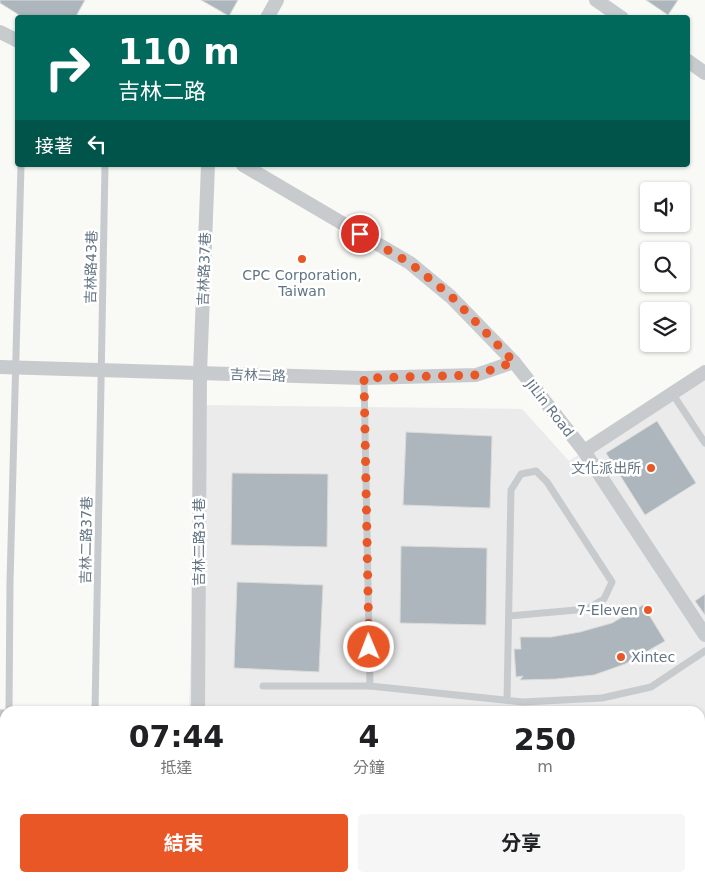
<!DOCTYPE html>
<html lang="zh-TW">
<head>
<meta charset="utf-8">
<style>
  :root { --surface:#fff; --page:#f6f6f6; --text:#202124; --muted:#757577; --accent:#ea5726 }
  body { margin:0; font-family:"DejaVu Sans","Noto Sans TC",sans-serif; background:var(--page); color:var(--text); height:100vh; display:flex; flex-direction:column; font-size:19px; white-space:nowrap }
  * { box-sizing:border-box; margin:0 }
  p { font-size:16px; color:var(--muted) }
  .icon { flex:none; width:28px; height:28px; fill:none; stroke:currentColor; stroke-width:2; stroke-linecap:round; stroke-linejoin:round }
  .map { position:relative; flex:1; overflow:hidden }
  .sheet { position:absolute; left:0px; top:706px; width:705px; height:176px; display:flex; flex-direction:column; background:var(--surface); border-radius:15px 15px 0 0; box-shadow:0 1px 4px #0004 }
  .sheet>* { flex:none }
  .guide { position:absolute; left:15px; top:15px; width:675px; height:152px; border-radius:5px; box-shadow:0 1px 4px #0004; background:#00695c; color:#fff; overflow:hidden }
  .buttons { position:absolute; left:640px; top:182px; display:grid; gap:10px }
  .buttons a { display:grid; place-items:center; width:50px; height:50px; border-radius:5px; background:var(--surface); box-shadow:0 1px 4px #0004; font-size:25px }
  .pin { position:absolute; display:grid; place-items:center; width:42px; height:42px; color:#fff; margin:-21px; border:2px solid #fff; border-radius:50%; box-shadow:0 1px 5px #0007 }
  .me { position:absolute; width:55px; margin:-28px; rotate:359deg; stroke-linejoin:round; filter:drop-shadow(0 0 4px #0008) }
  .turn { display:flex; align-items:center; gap:18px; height:105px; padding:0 20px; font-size:22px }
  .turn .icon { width:65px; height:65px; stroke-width:2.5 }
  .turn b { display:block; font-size:35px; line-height:42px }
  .then { display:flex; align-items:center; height:48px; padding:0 20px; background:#0003; gap:10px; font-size:19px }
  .eta { display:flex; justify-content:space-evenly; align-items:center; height:85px; text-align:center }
  .eta b { font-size:30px; font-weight:700; line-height:35px }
  .button { display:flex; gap:10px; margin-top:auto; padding:10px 20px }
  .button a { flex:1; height:58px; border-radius:5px; background:var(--accent); color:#fff; font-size:20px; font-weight:700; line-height:58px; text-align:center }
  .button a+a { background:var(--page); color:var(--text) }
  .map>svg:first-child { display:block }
  .built { fill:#eaebea }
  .building { fill:#adb6bc; stroke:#dbdbd9 }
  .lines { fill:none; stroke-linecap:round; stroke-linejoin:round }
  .secondary-casing { stroke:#b9bec3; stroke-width:21 }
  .lane { stroke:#c7cbce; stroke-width:7 }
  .street { stroke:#c7cbce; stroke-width:14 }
  .secondary { stroke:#fff; stroke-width:19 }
  .route { stroke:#ea5726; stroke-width:9; stroke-dasharray:0 16.2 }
  .poi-dot { fill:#ea5726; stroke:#fff; stroke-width:2 }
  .labels { text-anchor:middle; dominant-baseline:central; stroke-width:5; stroke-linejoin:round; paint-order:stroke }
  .street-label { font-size:14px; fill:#637483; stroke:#fff }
  .poi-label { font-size:14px; fill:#637483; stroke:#fff; text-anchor:end }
</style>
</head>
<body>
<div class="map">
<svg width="705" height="882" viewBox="0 0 705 882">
  <rect width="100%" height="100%" fill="#f9f9f6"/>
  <!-- built -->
  <polygon class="built" points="705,374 705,882 0,882 0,766 5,766 5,878 700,878 700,711 189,711 199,405 522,409 569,461"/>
  <!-- building -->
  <g class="building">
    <polygon points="0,0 85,0 75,18 24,18 0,3"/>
    <polygon points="201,0 238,0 229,16"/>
    <polygon points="646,0 678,0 668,15"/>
    <polygon points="657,421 696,483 645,515 606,453"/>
    <polygon points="406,432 492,436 490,508 403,505"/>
    <polygon points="232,473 328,474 327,547 231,545"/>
    <polygon points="401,546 487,548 486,625 400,623"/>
    <polygon points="237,582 323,585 319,672 234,668"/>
    <polygon points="705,594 705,615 695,601"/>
    <polygon points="643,605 665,641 625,664 594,675 556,679 520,680 523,676 516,677 514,649 521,649 520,637 551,637 580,632 612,623"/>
    <polygon points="705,821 705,882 498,882 497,878 700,878 700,822 701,824"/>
    <polygon points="0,823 5,823 5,839 0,841"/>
    <polygon points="5,870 5,878 58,878 59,882 0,882 0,872"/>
    <polygon points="60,878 159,878 159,882 62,882"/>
    <rect x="308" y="878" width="80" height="4"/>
    <polygon points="485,878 486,882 465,882"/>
  </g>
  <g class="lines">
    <defs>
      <g id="secondary">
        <polyline points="700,769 705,767"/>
        <polyline points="0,785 5,785"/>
      </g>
    </defs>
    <!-- secondary casing -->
    <use href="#secondary" class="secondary-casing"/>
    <!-- lane -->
    <g class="lane">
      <polyline points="364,378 370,686 523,702 602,698 651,687 705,651"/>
      <polyline points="672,393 705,443"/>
      <polyline points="263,686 370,686"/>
      <polyline points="507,700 511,490 521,474 536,471 547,482 612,582 604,599 587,609 509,616"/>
      <polyline points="9,711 10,582 21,165"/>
      <polyline points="95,711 105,165"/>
      <polyline points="0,713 5,713"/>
    </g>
    <!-- street -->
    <g class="street">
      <polyline points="596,0 622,18"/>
      <polyline points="267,18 277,0"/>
      <polyline points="0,32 18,41"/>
      <polyline points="688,61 705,73"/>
      <polyline points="243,165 410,263 451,297 514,362 584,451 705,635"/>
      <polyline points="0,367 364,378 476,375 514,362"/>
      <polyline points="584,451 705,372"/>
      <polyline points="198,711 200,373 208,165"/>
      <polyline points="192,882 193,878"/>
    </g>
    <!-- secondary -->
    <use href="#secondary" class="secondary"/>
  </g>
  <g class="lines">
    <!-- route -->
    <polyline class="route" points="360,234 410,263 451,296 514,362 476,375 364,378 369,647"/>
  </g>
  <!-- markers -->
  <g class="poi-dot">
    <circle cx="302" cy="259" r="5"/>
    <circle cx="651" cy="468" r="5"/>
    <circle cx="648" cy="610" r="5"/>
    <circle cx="621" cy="657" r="5"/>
  </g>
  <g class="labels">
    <!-- street labels -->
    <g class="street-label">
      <text transform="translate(91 267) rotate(-89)">吉林路43巷</text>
      <text transform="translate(204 269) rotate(-88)">吉林路37巷</text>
      <text transform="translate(258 375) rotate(2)">吉林二路</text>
      <text transform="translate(550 408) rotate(52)">JiLin Road</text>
      <text transform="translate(86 540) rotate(-89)">吉林二路37巷</text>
      <text transform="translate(199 542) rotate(-90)">吉林二路31巷</text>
    </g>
    <!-- poi labels -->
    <g class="poi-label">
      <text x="302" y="275" text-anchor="middle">CPC Corporation,<tspan x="302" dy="16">Taiwan</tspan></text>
      <text x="641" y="468">文化派出所</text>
      <text x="638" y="610">7-Eleven</text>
      <text x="631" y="657" text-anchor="start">Xintec</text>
    </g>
  </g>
</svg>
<div class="buttons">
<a><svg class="icon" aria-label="sound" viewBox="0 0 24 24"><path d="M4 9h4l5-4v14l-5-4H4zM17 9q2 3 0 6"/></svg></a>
<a><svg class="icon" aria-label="search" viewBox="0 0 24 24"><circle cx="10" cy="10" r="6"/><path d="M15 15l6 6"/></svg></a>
<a><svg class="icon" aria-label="layers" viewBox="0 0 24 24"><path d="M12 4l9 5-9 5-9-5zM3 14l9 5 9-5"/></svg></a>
</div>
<div class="pin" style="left:360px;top:234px;background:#d93025"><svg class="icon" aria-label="arrive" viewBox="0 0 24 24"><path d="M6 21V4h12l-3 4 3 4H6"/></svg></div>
<svg class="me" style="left:369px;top:647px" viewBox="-20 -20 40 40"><circle r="17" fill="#ea5726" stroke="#fff" stroke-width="3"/><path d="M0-11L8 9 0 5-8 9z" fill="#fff"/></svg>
<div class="guide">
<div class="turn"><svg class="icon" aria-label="right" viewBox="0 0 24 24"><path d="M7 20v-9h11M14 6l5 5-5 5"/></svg><div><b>110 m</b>吉林二路</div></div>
<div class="then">接著<svg class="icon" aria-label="left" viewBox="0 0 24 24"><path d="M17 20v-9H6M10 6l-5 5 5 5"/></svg></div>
</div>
<section class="sheet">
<div class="eta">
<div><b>07:44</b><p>抵達</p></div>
<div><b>4</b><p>分鐘</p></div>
<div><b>250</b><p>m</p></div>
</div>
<div class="button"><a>結束</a><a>分享</a></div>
</section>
</div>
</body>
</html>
